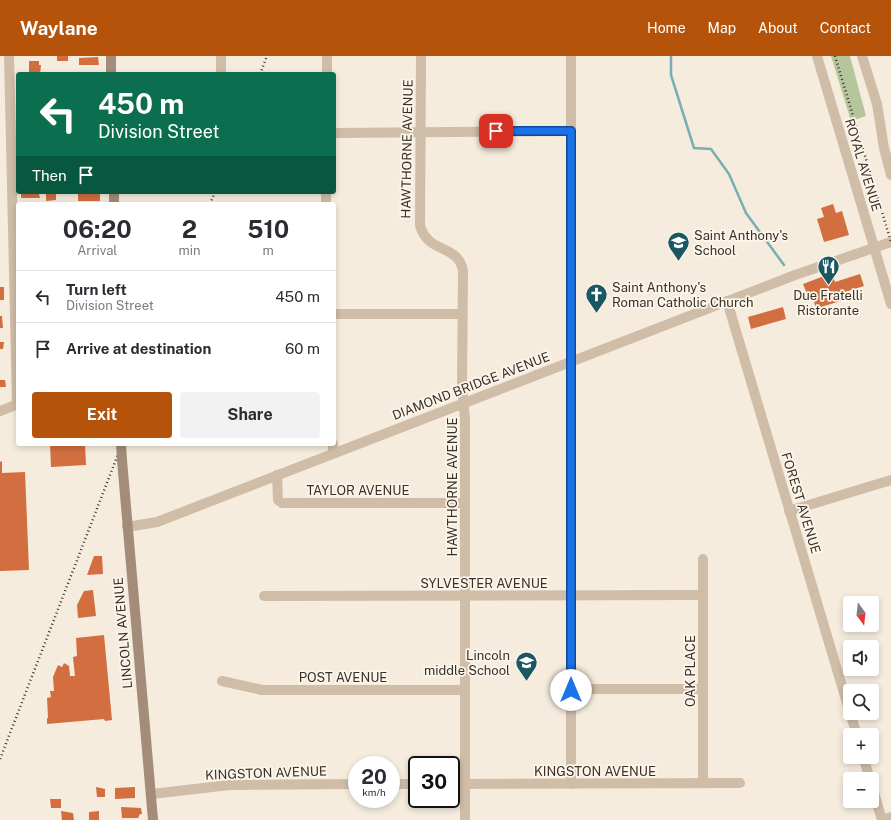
<!DOCTYPE html>
<html lang="en">
<head>
<meta charset="utf-8">
<style>
  :root { --surface:#fff; --page:#f2f2f3; --text:#2b2b33; --muted:#7c7c81; --line:#e1e1e2; --accent:#b45309 }
  body { margin:0; font-family:"Public Sans",sans-serif; background:var(--page); color:var(--text); height:100vh; display:flex; flex-direction:column; font-size:15px; white-space:nowrap }
  * { box-sizing:border-box; margin:0 }
  p { font-size:13px; color:var(--muted) }
  .icon { flex:none; width:22px; height:22px; fill:none; stroke:currentColor; stroke-width:2; stroke-linecap:round; stroke-linejoin:round }
  .map { position:relative; flex:1; overflow:hidden }
  .panel { position:absolute; left:16px; top:146px; width:320px; height:244px; display:flex; flex-direction:column; background:var(--surface); border-radius:4px; box-shadow:0 2px 6px #0003 }
  .panel>* { flex:none }
  .hud { position:absolute; left:16px; top:16px; width:320px; height:122px; border-radius:4px; box-shadow:0 2px 6px #0003; background:#0b6e4f; color:#fff; overflow:hidden }
  .needle { width:26px; rotate:165deg }
  .buttons { position:absolute; left:843px; top:540px; display:grid; gap:8px }
  .buttons a { display:grid; place-items:center; width:36px; height:36px; border-radius:4px; background:var(--surface); box-shadow:0 2px 6px #0003; font-size:20px }
  .speed { position:absolute; left:348px; top:700px; display:flex; gap:8px; font-size:20px; font-weight:700; text-align:center }
  .speed>* { display:grid; place-content:center; width:52px; height:52px; border-radius:50%; background:var(--surface); box-shadow:0 2px 6px #0003; line-height:1 }
  .speed small { font-size:10px; font-weight:400 }
  .speed .limit { border:2px solid #111; border-radius:6px; background:#fff; color:#111 }
  .pin { position:absolute; display:grid; place-items:center; width:34px; height:34px; color:#fff; margin:-17px; border-radius:8px; box-shadow:0 2px 6px #0006 }
  .me { position:absolute; width:44px; margin:-22px; rotate:0deg; stroke-linejoin:round; filter:drop-shadow(0 0 3px #0008) }
  .turn { display:flex; align-items:center; gap:14px; height:84px; padding:0 16px; font-size:18px }
  .turn .icon { width:52px; height:52px; stroke-width:2.5 }
  .turn b { display:block; font-size:28px; line-height:34px }
  .then { display:flex; align-items:center; height:38px; padding:0 16px; background:#0003; gap:8px; font-size:15px }
  .eta { display:flex; justify-content:space-evenly; align-items:center; height:68px; text-align:center }
  .eta b { font-size:24px; font-weight:700; line-height:28px }
  .primary-button { display:flex; gap:8px; margin-top:auto; padding:8px 16px }
  .primary-button a { flex:1; height:46px; border-radius:4px; background:var(--accent); color:#fff; font-size:16px; font-weight:700; line-height:46px; text-align:center }
  .primary-button a+a { background:var(--page); color:var(--text) }
  ul { padding:0; list-style:none }
  li { display:flex; align-items:center; gap:12px; height:52px; padding:0 16px; border-top:1px solid var(--line) }
  li div { flex:1 }
  li b { display:block; font-size:15px }
  li em { font-style:normal }
  header { display:flex; align-items:center; gap:24px; box-sizing:border-box; height:56px; padding:0 20px; background:var(--accent); color:#fff }
  header strong { font-size:19px }
  nav { display:flex; gap:22px; margin-inline-start:auto; font-size:14px }
  .map>svg:first-child { display:block }
  .green { fill:#b5c69c }
  .lines { fill:none; stroke-linecap:round; stroke-linejoin:round }
  .stream { stroke:#7aaeb5; stroke-width:2.5 }
  .building { fill:#d26e40 }
  .minor { stroke:#cfbda8; stroke-width:10 }
  .tertiary { stroke:#cfbda8; stroke-width:10 }
  .secondary { stroke:#a38c79; stroke-width:10 }
  .rail { stroke:#3b3029; stroke-width:2.5; stroke-dasharray:1 3; stroke-linecap:butt }
  .secondary-bridge { stroke:#a38c79; stroke-width:10 }
  .route-casing { stroke:#114b97; stroke-width:10 }
  .route { stroke:#1a73e8; stroke-width:7 }
  .labels { text-anchor:middle; dominant-baseline:central; stroke-width:3.5; stroke-linejoin:round; paint-order:stroke }
  .street-label { font-size:13px; fill:#3b3029; stroke:#fcf6eb }
  .poi-label { font-size:13px; fill:#3b3029; stroke:#fcf6eb; text-anchor:start }
</style>
</head>
<body>
<header>
<strong>Waylane</strong>
<nav><a>Home</a><a>Map</a><a>About</a><a>Contact</a></nav>
</header>
<div class="map">
<svg width="891" height="764" viewBox="0 0 891 764">
  <rect width="100%" height="100%" fill="#f5ecde"/>
  <!-- green -->
  <polygon class="green" points="831,0 850,0 866,60 851,65"/>
  <g class="lines">
    <!-- stream -->
    <polyline class="stream" points="671,0 671,19 694,92 711,93 729,118 746,157 784,209"/>
  </g>
  <!-- building -->
  <g class="building">
    <rect x="57" y="0" width="11" height="5"/>
    <polygon points="98,1 99,9 79,9 79,2"/>
    <polygon points="29,5 39,5 39,9 41,9 40,18 29,18"/>
    <polygon points="21,136 44,136 44,138 39,138 40,142 21,142"/>
    <polygon points="46,136 56,136 56,144 46,145"/>
    <polygon points="89,136 100,137 100,145 78,145 78,137"/>
    <polygon points="833,148 836,157 842,155 849,179 824,186 817,163 824,161 821,152"/>
    <polygon points="832,217 835,226 860,218 864,230 839,238 841,245 824,250 826,258 818,260 812,239 807,238 803,228"/>
    <rect x="0" y="231" width="4" height="13"/>
    <polygon points="783,251 786,263 751,273 748,261"/>
    <polygon points="0,260 2,260 3,272 0,272"/>
    <polygon points="0,286 4,286 3,293 0,293"/>
    <polygon points="0,324 5,324 6,331 0,331"/>
    <polygon points="50,388 85,388 86,409 51,411"/>
    <polygon points="2,405 2,417 25,416 29,514 0,515 0,406"/>
    <polygon points="94,500 102,500 103,518 87,519"/>
    <polygon points="93,534 96,560 78,562 77,549 84,535"/>
    <polygon points="104,579 112,664 105,665 104,663 47,668 47,662 48,662 47,642 51,641 50,635 54,635 53,621 58,609 62,611 64,607 69,610 70,620 75,620 73,601 77,600 76,582"/>
    <polygon points="96,731 105,733 105,741 97,741"/>
    <polygon points="135,731 135,742 115,743 115,732"/>
    <polygon points="50,743 61,743 61,752 51,752"/>
    <polygon points="121,751 141,752 142,758 140,758 138,762 122,762"/>
    <polygon points="61,755 73,757 74,764 62,764"/>
    <polygon points="99,755 99,764 89,764 89,756"/>
  </g>
  <g class="lines">
    <!-- minor -->
    <g class="minor">
      <polyline points="9,0 17,348"/>
      <polyline points="221,0 221,18"/>
      <path d="M421,0L420,169C427,198 459,188 463,215L462,333L465,363V764"/>
      <polyline points="571,0 571,728"/>
      <polyline points="817,0 891,248"/>
      <polyline points="862,0 877,48 884,92 891,119"/>
      <polyline points="327,18 327,0"/>
      <polyline points="334,77 571,75"/>
      <polyline points="326,148 326,136"/>
      <polyline points="727,245 850,657"/>
      <polyline points="334,258 462,258"/>
      <polyline points="333,388 333,398"/>
      <polyline points="277,419 278,444 282,447 465,447"/>
      <polyline points="789,455 891,424"/>
      <polyline points="264,540 703,539"/>
      <polyline points="222,625 262,634 465,634"/>
      <polyline points="571,633 703,633"/>
      <polyline points="850,657 857,679"/>
      <polyline points="863,701 870,723"/>
      <polyline points="703,727 703,503"/>
      <polyline points="391,728 417,728"/>
      <polyline points="451,728 740,727"/>
      <polyline points="872,730 882,764"/>
      <polyline points="152,738 229,729 357,728"/>
    </g>
    <!-- tertiary -->
    <g class="tertiary">
      <polyline points="0,355 18,348"/>
      <polyline points="127,471 157,466 795,219 891,186"/>
      <polyline points="882,764 891,761"/>
    </g>
    <!-- secondary -->
    <g class="secondary">
      <polyline points="111,0 111,18"/>
      <polyline points="114,136 114,148"/>
      <polyline points="122,404 153,764"/>
    </g>
    <!-- rail -->
    <g class="rail">
      <polyline points="835,0 891,186"/>
      <polyline points="260,18 267,0"/>
      <polyline points="210,148 215,136"/>
      <polyline points="0,703 122,388"/>
    </g>
    <!-- secondary-bridge -->
    <polyline class="secondary-bridge" points="121,388 122,404"/>
  </g>
  <g class="lines">
    <defs>
      <polyline id="route" points="496,75 571,75 571,634"/>
    </defs>
    <!-- route casing -->
    <use href="#route" class="route-casing"/>
    <!-- route -->
    <use href="#route" class="route"/>
  </g>
  <!-- icons -->
  <defs>
    <symbol id="school-pin" viewBox="-11 -11 22 30"><path d="M0 17L-7.5 6A9.5 9.5 0 1 1 7.5 6Z" fill="#1a5762" stroke="#fcf6eb"/><path d="M0-5L7-2L0 1L-7-2ZM-4 1L0 2.5L4 1V4Q0 6-4 4Z" fill="#fff"/></symbol>
    <symbol id="restaurant-pin" viewBox="-11 -11 22 30"><path d="M0 17L-7.5 6A9.5 9.5 0 1 1 7.5 6Z" fill="#1a5762" stroke="#fcf6eb"/><path d="M-5-6h1v4h1v-4h1v4h1v-4h1v5L-1.5 .5V6h-2V.5L-5-1ZM5-6V6H3V1.5H1.5Q1.5-4 5-6Z" fill="#fff"/></symbol>
    <symbol id="church-pin" viewBox="-11 -11 22 30"><path d="M0 17L-7.5 6A9.5 9.5 0 1 1 7.5 6Z" fill="#1a5762" stroke="#fcf6eb"/><path d="M-1.2-6h2.4v3.5h3.3v2.4h-3.3V6h-2.4V-.1h-3.3v-2.4h3.3Z" fill="#fff"/></symbol>
  </defs>
  <g fill-rule="evenodd">
    <use href="#school-pin" x="666" y="174" width="25" height="34"/>
    <use href="#restaurant-pin" x="816" y="198" width="25" height="34"/>
    <use href="#church-pin" x="584" y="226" width="25" height="34"/>
    <use href="#school-pin" x="514" y="594" width="25" height="34"/>
  </g>
  <g class="labels">
    <!-- street labels -->
    <g class="street-label">
      <text transform="translate(407 93) rotate(-89)">HAWTHORNE AVENUE</text>
      <text transform="translate(863 109) rotate(73)">ROYAL AVENUE</text>
      <text transform="translate(471 330) rotate(-21)">DIAMOND BRIDGE AVENUE</text>
      <text transform="translate(452 431) rotate(-90)">HAWTHORNE AVENUE</text>
      <text x="358" y="434">TAYLOR AVENUE</text>
      <text transform="translate(801 447) rotate(73)">FOREST AVENUE</text>
      <text x="484" y="527">SYLVESTER AVENUE</text>
      <text transform="translate(123 577) rotate(-95)">LINCOLN AVENUE</text>
      <text transform="translate(690 615) rotate(-90)">OAK PLACE</text>
      <text x="343" y="621">POST AVENUE</text>
      <text x="595" y="715">KINGSTON AVENUE</text>
      <text transform="translate(266 717) rotate(-2)">KINGSTON AVENUE</text>
    </g>
    <!-- poi labels -->
    <g class="poi-label">
      <text x="694" y="179">Saint Anthony's<tspan x="694" dy="15">School</tspan></text>
      <text x="612" y="231">Saint Anthony's<tspan x="612" dy="15">Roman Catholic Church</tspan></text>
      <text x="828" y="239" text-anchor="middle">Due Fratelli<tspan x="828" dy="15">Ristorante</tspan></text>
      <text x="510" y="599" text-anchor="end">Lincoln<tspan x="510" dy="15">middle School</tspan></text>
    </g>
  </g>
</svg>
<div class="buttons">
<a><svg class="needle" viewBox="-14 -14 28 28"><path d="M0-13l5 13h-10z" fill="#e53935"/><path d="M0 13l5-13h-10z" fill="#7c7c81"/></svg></a>
<a><svg class="icon" aria-label="sound" viewBox="0 0 24 24"><path d="M4 9h4l5-4v14l-5-4H4zM17 9q2 3 0 6"/></svg></a>
<a><svg class="icon" aria-label="search" viewBox="0 0 24 24"><circle cx="10" cy="10" r="6"/><path d="M15 15l6 6"/></svg></a>
<a>+</a>
<a>−</a>
</div>
<div class="speed"><div>20<small>km/h</small></div><div class="limit">30</div></div>
<div class="pin" style="left:496px;top:75px;background:#d93025"><svg class="icon" aria-label="arrive" viewBox="0 0 24 24"><path d="M6 21V4h12l-3 4 3 4H6"/></svg></div>
<svg class="me" style="left:571px;top:634px" viewBox="-20 -20 40 40"><circle r="19" fill="#fff"/><path d="M0-13L10 11 0 6-10 11z" fill="#1a73e8"/></svg>
<div class="hud">
<div class="turn"><svg class="icon" aria-label="left" viewBox="0 0 24 24"><path d="M17 20v-9H6M10 6l-5 5 5 5"/></svg><div><b>450 m</b>Division Street</div></div>
<div class="then">Then<svg class="icon" aria-label="arrive" viewBox="0 0 24 24"><path d="M6 21V4h12l-3 4 3 4H6"/></svg></div>
</div>
<section class="panel">
<div class="eta">
<div><b>06:20</b><p>Arrival</p></div>
<div><b>2</b><p>min</p></div>
<div><b>510</b><p>m</p></div>
</div>
<ul>
<li><svg class="icon" aria-label="left" viewBox="0 0 24 24"><path d="M17 20v-9H6M10 6l-5 5 5 5"/></svg><div><b>Turn left</b><p>Division Street</p></div><em>450 m</em></li>
<li><svg class="icon" aria-label="arrive" viewBox="0 0 24 24"><path d="M6 21V4h12l-3 4 3 4H6"/></svg><div><b>Arrive at destination</b></div><em>60 m</em></li>
</ul>
<div class="primary-button"><a>Exit</a><a>Share</a></div>
</section>
</div>
</body>
</html>
